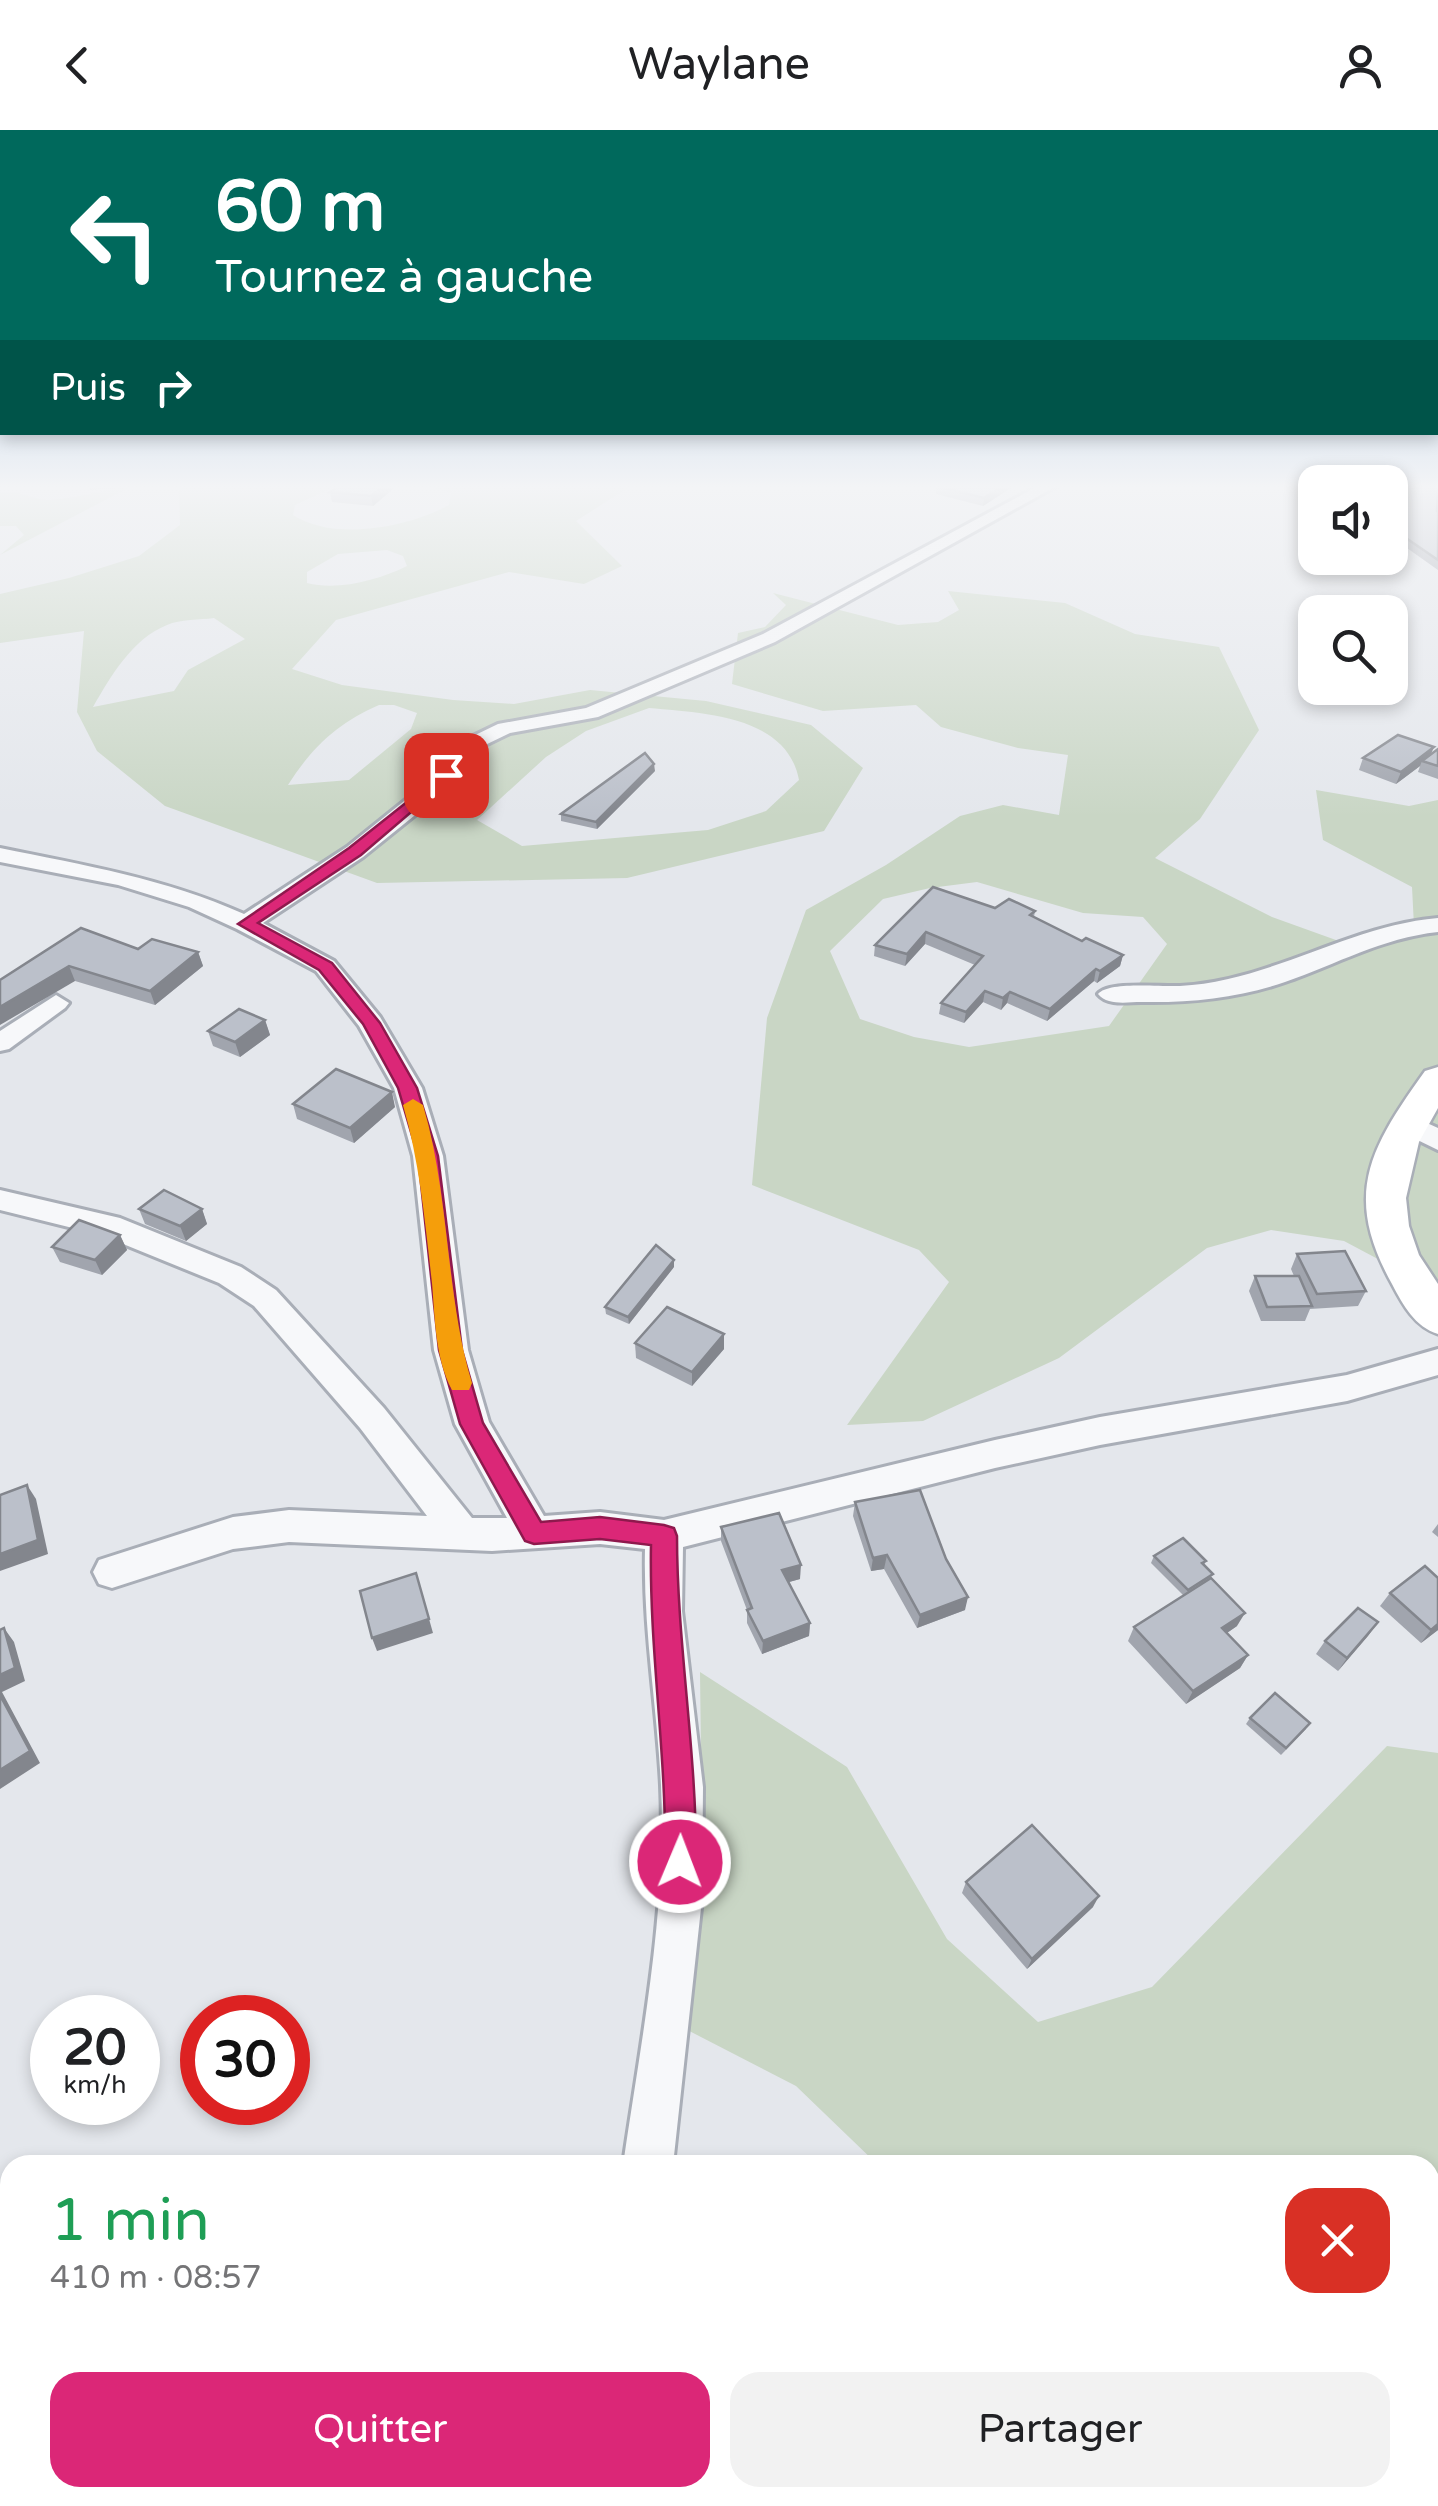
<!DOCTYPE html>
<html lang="fr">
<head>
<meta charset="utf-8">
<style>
  :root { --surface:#fff; --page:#f2f2f2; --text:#202124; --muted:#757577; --accent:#db2777 }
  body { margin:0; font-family:"Varela Round",sans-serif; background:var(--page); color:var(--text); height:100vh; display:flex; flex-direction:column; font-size:38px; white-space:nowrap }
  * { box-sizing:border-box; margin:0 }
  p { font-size:32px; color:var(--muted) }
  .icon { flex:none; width:55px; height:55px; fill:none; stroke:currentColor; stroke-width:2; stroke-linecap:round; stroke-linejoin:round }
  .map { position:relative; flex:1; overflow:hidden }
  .drawer { position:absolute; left:0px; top:2025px; width:1440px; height:352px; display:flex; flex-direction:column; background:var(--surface); border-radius:30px 30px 0 0; box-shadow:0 5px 15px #0003 }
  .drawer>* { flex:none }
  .guide { position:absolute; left:0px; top:0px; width:1440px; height:305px; box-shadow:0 5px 15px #0003; background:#00695c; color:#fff; overflow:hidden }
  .controls { position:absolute; left:1298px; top:335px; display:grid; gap:20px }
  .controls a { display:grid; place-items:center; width:110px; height:110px; border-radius:20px; background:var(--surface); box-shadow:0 5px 15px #0003; font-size:50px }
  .speed { position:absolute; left:30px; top:1865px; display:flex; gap:20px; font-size:50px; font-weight:700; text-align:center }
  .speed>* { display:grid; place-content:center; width:130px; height:130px; border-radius:50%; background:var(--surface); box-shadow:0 5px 15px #0003; line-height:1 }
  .speed small { font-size:25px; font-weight:400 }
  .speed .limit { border:15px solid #d22; background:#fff; color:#111 }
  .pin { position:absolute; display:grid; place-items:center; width:85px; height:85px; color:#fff; margin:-42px; border-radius:20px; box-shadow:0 5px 15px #0006 }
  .me { position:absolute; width:110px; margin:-55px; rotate:1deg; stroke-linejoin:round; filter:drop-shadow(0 0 8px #0008) }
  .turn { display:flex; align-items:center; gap:35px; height:210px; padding:0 50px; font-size:45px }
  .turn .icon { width:130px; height:130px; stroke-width:2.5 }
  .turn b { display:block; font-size:70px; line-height:85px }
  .then { display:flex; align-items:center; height:95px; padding:0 50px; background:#0003; gap:20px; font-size:38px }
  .round { display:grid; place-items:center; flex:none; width:105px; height:105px; border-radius:30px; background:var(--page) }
  .headline { display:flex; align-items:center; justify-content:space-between; height:170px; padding:0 50px }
  h1 { font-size:60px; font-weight:600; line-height:75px; color:#1e9e55 }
  .primary-button { display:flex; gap:20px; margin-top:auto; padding:20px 50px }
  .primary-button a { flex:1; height:115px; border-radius:30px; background:var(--accent); color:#fff; font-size:40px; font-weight:600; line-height:115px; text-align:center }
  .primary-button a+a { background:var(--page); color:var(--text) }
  header { display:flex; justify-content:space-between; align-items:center; height:130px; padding:0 50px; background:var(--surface); font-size:45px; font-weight:600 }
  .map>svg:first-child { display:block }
  .green { fill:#c9d6c5; fill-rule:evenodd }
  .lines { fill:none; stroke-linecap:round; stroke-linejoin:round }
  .street-casing { stroke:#a9aeb7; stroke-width:6 }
  .secondary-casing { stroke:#a9aeb7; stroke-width:5 }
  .street { fill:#f7f8fa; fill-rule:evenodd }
  .secondary { fill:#fff; fill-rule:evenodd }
  .wall { fill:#a1a5ae }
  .shaded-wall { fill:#83868d }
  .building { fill:#bbc0ca; stroke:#83868d; stroke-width:2.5 }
  .route { fill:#db2777; stroke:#8e194d; stroke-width:2.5 }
  .slow { fill:#f59e0b }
</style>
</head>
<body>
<header><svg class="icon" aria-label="back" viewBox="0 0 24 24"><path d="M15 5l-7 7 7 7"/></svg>Waylane<svg class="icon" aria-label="person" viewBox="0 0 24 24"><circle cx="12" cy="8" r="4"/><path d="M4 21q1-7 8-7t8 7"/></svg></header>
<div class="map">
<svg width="1438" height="2376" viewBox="0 0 1438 2376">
  <rect width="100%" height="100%" fill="#e4e7ec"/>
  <!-- green -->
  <g class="green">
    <path d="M124,354H136L0,425L24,405L16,396H0V362C19,360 29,368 46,370C59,371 114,360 124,354Z"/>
    <path d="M179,354H341L295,375L293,385C334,412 409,397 449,375L451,363L421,354H634L576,391L622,436L584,454L509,442L336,490L292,539L342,555L453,570L514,574L590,560L706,571L811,595L863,638L824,701L627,748L377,753L165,676L97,621L77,582L84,501L0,513V464L69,448L139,426L180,395ZM387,420L403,426L407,436C379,450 338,461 307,453V442L338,424ZM214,488L245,509L188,540L174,561L93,577C111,546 132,509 167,495C180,489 200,490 214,488ZM379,575H394L417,583L411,599L349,650L288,655C312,617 338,593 379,575ZM649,578C702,583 787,585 799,650L766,681L708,700L522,716L477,690L546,627L586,601Z"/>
    <path d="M948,461L1065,473L1135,504L1219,517L1259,600L1200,689L1155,728L1272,787L1347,814L1414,796L1412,757L1323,710L1316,660L1409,676L1438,670V1161L1344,1111L1271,1100L1207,1118L1059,1228L923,1291L847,1295L949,1152L919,1120L752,1055L767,888L806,780L886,735L960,686L1003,675L1059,685L1068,625L1018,618L941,597L916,575L823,581L732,554L738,503L765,497L786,475L773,463L898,495L938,492L959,480ZM977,752L1083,783L1143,787L1167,814L1109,896L969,917L914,907L860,889L830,821L883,769L930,758Z"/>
    <polygon points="700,1542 847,1637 947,1809 1038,1892 1152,1857 1387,1616 1438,1623 1438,2376 1087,2376 1083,2368 1430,2368 1430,2035 878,2035 796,1956 668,1890 701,1622"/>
  </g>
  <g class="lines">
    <defs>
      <g id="street">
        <path d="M1042,354H1060L775,512L598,587L510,603L483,616L440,665L363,727L263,793L334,831L380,887L422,958L443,1026L468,1220L489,1292L544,1386L600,1382L664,1390L995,1310L1100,1287L1347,1245L1438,1219V1245L1347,1271L1100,1315L995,1338L683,1417L682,1481L703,1657L702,1769L673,2035H623C641,1911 667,1782 661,1655C657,1576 643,1499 645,1419L600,1414L492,1421L289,1412L233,1419L112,1458L99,1454L93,1442L99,1430L233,1387L289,1380L427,1386L360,1298L254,1176L219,1153L101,1105L0,1080V1060L120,1088L241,1137L276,1160L384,1278L472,1388H507L455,1294L434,1220L413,1026L394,958L359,896L316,841L237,799L189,777L118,755L0,732V718C84,735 166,749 244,784L347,717L424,655L469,608L498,594L586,578L763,504Z"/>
        <path d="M1438,788V802C1382,808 1337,834 1285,852C1239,868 1190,873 1141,872C1127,872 1108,876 1098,864C1109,851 1160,857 1180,856C1272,851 1347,796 1438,788Z"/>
        <polygon points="56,865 69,873 65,878 9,919 0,921 0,901"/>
        <polygon points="1407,984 1438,998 1438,1020 1397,1000 1393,993 1397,986"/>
        <polygon points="556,2368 614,2368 612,2376 554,2376"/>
      </g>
      <path id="secondary" d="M1438,937V978L1419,1012L1406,1068L1409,1096L1419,1125L1438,1154V1204C1415,1197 1403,1175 1392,1154C1342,1064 1370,1018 1425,941Z"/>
    </defs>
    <!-- street casing -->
    <use href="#street" class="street-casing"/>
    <!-- secondary casing -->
    <use href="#secondary" class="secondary-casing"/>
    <!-- street -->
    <use href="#street" class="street"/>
    <!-- secondary -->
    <use href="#secondary" class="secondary"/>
  </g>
  <!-- wall -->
  <g class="wall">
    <polygon points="343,354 399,354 373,376 332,372 330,362"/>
    <polygon points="941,354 1017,354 983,376 936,364 936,356"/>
    <polygon points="1397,354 1438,354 1437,381 1438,382 1438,440 1390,406 1390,358 1399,360"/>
    <polygon points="1438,619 1438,649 1418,642 1420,636 1396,654 1359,640 1363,628 1431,624"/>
    <polygon points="655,641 597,699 561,691 561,684"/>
    <polygon points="995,778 1035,781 1034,787 1082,811 1123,825 1120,836 1097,853 1094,851 1047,891 1007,873 1001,880 983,872 964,893 939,884 941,873 975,835 925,814 905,836 874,826 875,815"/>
    <polygon points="138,819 198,822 203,836 155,875 75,851 0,850"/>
    <polygon points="265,890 270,905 240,927 213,916 208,901"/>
    <polygon points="293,974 395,977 354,1013 297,989"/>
    <polygon points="139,1079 202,1079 207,1094 186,1111 145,1094"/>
    <polygon points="120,1105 127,1120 102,1145 60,1132 52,1117"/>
    <polygon points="1297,1124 1366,1161 1358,1176 1310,1179 1305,1191 1261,1191 1249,1161 1255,1146 1294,1146 1291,1139"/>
    <polygon points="674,1137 629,1194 606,1184 605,1177"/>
    <polygon points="724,1204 724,1219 692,1256 636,1228 635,1213"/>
    <polygon points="855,1372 946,1429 965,1480 917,1498 884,1439 871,1441 853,1386"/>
    <polygon points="1438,1394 1438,1407 1432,1402"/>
    <polygon points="721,1397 800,1449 789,1452 810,1493 809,1506 762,1524 747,1493 747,1480 721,1411"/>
    <polygon points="1154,1426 1206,1431 1204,1435 1237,1496 1227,1503 1248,1525 1240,1538 1186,1574 1128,1511 1134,1497 1184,1466 1151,1433"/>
    <polygon points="1438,1448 1438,1500 1421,1513 1380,1476 1390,1463"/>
    <polygon points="1378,1492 1338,1541 1316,1524 1325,1511"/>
    <polygon points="1250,1588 1306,1599 1281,1625 1246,1594"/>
    <polygon points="966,1752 1093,1777 1027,1839 962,1763"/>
  </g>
  <!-- shaded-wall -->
  <g class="shaded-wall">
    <polygon points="96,354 114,354 114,358 90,360 88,355"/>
    <polygon points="386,354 399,354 373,376 371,366"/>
    <polygon points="1006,354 1017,354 983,376 984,368"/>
    <polygon points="1434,617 1429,629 1422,631 1420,636 1396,654 1401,642"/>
    <polygon points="654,634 655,641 597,699 596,692"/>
    <polygon points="926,802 925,814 905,836 907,824"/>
    <polygon points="198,822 203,836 155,875 150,861"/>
    <polygon points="1123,825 1120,836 1097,853 1100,841"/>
    <polygon points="69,836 75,851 0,895 0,877"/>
    <polygon points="1096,839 1094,851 1047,891 1050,879"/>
    <polygon points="985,861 983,872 964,893 966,882"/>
    <polygon points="1010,862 1007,873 1001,880 1003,868"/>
    <polygon points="265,890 270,905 240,927 235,912"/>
    <polygon points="392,962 395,977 354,1013 350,998"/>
    <polygon points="202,1079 207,1094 186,1111 180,1096"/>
    <polygon points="120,1105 127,1120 102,1145 95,1130"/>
    <polygon points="674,1130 674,1137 629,1194 628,1187"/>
    <polygon points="724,1204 724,1219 692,1256 692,1242"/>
    <polygon points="27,1355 36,1369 48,1424 0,1441 0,1424"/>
    <polygon points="887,1425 884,1439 871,1441 873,1428"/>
    <polygon points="801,1435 800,1449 782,1454 782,1440"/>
    <polygon points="416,1443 433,1503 377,1521 372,1508"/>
    <polygon points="968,1467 965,1480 917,1498 920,1485"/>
    <polygon points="1245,1483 1237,1496 1215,1511 1222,1498"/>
    <polygon points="1378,1492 1368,1506 1338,1541 1347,1528"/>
    <polygon points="810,1493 809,1506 762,1524 763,1511"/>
    <polygon points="1438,1494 1438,1500 1421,1513 1431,1500"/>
    <polygon points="4,1498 14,1512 25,1551 2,1562 40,1633 0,1659 0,1545"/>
    <polygon points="1248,1525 1240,1538 1186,1574 1193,1561"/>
    <polygon points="1099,1766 1093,1777 1027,1839 1032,1829"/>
    <rect x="210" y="2368" width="10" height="8"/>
    <polygon points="536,2368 543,2368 523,2376 515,2376"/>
  </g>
  <!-- building -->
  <g class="building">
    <polygon points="343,354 386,354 371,366 330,362"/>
    <polygon points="941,354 1006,354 984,368 936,356"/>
    <polygon points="1402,354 1438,354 1437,381 1438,382 1438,430 1390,397 1390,358 1406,361"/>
    <polygon points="1398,605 1434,617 1401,642 1363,628"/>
    <polygon points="1438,619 1438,636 1422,631"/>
    <polygon points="645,623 654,634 596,692 561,684"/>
    <polygon points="933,757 995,778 1009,769 1035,781 1030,785 1082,811 1086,808 1123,825 1100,841 1096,839 1050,879 1010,862 1003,868 985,861 966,882 941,873 983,826 926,802 907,824 875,815"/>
    <polygon points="81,798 138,819 152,809 198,822 150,861 69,836 0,877 0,850"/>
    <polygon points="239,879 265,890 235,912 208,901"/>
    <polygon points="336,939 392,962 350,998 293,974"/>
    <polygon points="164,1060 202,1079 180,1096 139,1079"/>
    <polygon points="79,1090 120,1105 95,1130 52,1117"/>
    <polygon points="656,1115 674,1130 628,1187 605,1177"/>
    <polygon points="1345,1121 1366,1161 1317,1164 1297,1124"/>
    <polygon points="1255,1146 1299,1146 1312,1176 1267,1177"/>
    <polygon points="667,1177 724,1204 692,1242 635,1213"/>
    <polygon points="27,1355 38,1410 0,1424 0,1365"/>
    <polygon points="920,1360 946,1429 968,1467 920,1485 887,1425 873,1428 855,1372"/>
    <polygon points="779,1383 801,1435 782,1440 810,1493 763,1511 747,1480 752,1478 721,1397"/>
    <polygon points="1183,1408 1206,1431 1202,1433 1213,1444 1188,1460 1154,1426"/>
    <polygon points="1425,1436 1438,1448 1438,1494 1431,1500 1390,1463"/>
    <polygon points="416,1443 429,1489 372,1508 360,1461"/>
    <polygon points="1211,1448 1245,1483 1222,1498 1248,1525 1193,1561 1134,1497"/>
    <polygon points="1358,1478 1378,1492 1347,1528 1325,1511"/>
    <polygon points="4,1498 15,1538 0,1545 0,1500"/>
    <polygon points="1275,1563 1310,1593 1286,1618 1250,1588"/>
    <polygon points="0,1565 30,1621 0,1640"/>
    <polygon points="1032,1695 1099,1766 1032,1829 966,1752"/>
    <polygon points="192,2368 210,2368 210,2376 161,2376"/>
    <polygon points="488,2368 536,2368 515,2376 490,2376"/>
  </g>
  <!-- sky -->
  <linearGradient id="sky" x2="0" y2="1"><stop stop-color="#8bb4dd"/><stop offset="0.52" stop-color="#f3f4f6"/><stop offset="1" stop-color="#f3f4f6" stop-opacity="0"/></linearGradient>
  <rect width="1438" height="687" fill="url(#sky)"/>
  <!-- route -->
  <path class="route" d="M446,641L453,645L451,648L361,725L258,793L332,833L380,893L417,958L438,1026L462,1220L483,1293L541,1392L600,1387L664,1395L674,1398L677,1406C677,1515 697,1623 696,1732L691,1743L680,1747L669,1743L665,1732C667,1626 649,1521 651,1415L600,1409L534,1414L525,1411L460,1294L439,1220L418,1026L398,958L363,894L319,840L238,794L349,718Z"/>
  <!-- slow -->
  <path class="slow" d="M413,969L423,975C450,1066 445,1163 472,1253L469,1260H452C435,1228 435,1188 432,1153C425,1092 420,1034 403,975Z"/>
</svg>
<div class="controls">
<a><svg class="icon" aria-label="sound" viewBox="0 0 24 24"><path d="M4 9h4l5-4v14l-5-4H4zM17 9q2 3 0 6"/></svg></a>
<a><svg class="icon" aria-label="search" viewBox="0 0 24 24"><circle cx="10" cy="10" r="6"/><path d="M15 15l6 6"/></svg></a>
</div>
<div class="speed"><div>20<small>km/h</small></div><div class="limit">30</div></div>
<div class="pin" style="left:446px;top:645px;background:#d93025"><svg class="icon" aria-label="arrive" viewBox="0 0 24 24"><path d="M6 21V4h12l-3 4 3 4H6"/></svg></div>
<svg class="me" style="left:680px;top:1732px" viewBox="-20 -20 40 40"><circle r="17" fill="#db2777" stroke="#fff" stroke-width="3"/><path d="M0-11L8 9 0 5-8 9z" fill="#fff"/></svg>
<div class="guide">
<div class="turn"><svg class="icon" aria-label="left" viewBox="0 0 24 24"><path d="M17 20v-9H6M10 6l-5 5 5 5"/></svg><div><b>60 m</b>Tournez à gauche</div></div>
<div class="then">Puis<svg class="icon" aria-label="right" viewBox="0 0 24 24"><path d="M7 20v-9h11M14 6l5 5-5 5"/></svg></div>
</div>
<section class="drawer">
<div class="headline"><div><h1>1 min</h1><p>410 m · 08:57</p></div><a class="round" style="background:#d93025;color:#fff"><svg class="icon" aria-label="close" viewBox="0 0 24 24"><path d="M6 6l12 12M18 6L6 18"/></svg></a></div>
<div class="primary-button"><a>Quitter</a><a>Partager</a></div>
</section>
</div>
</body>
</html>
